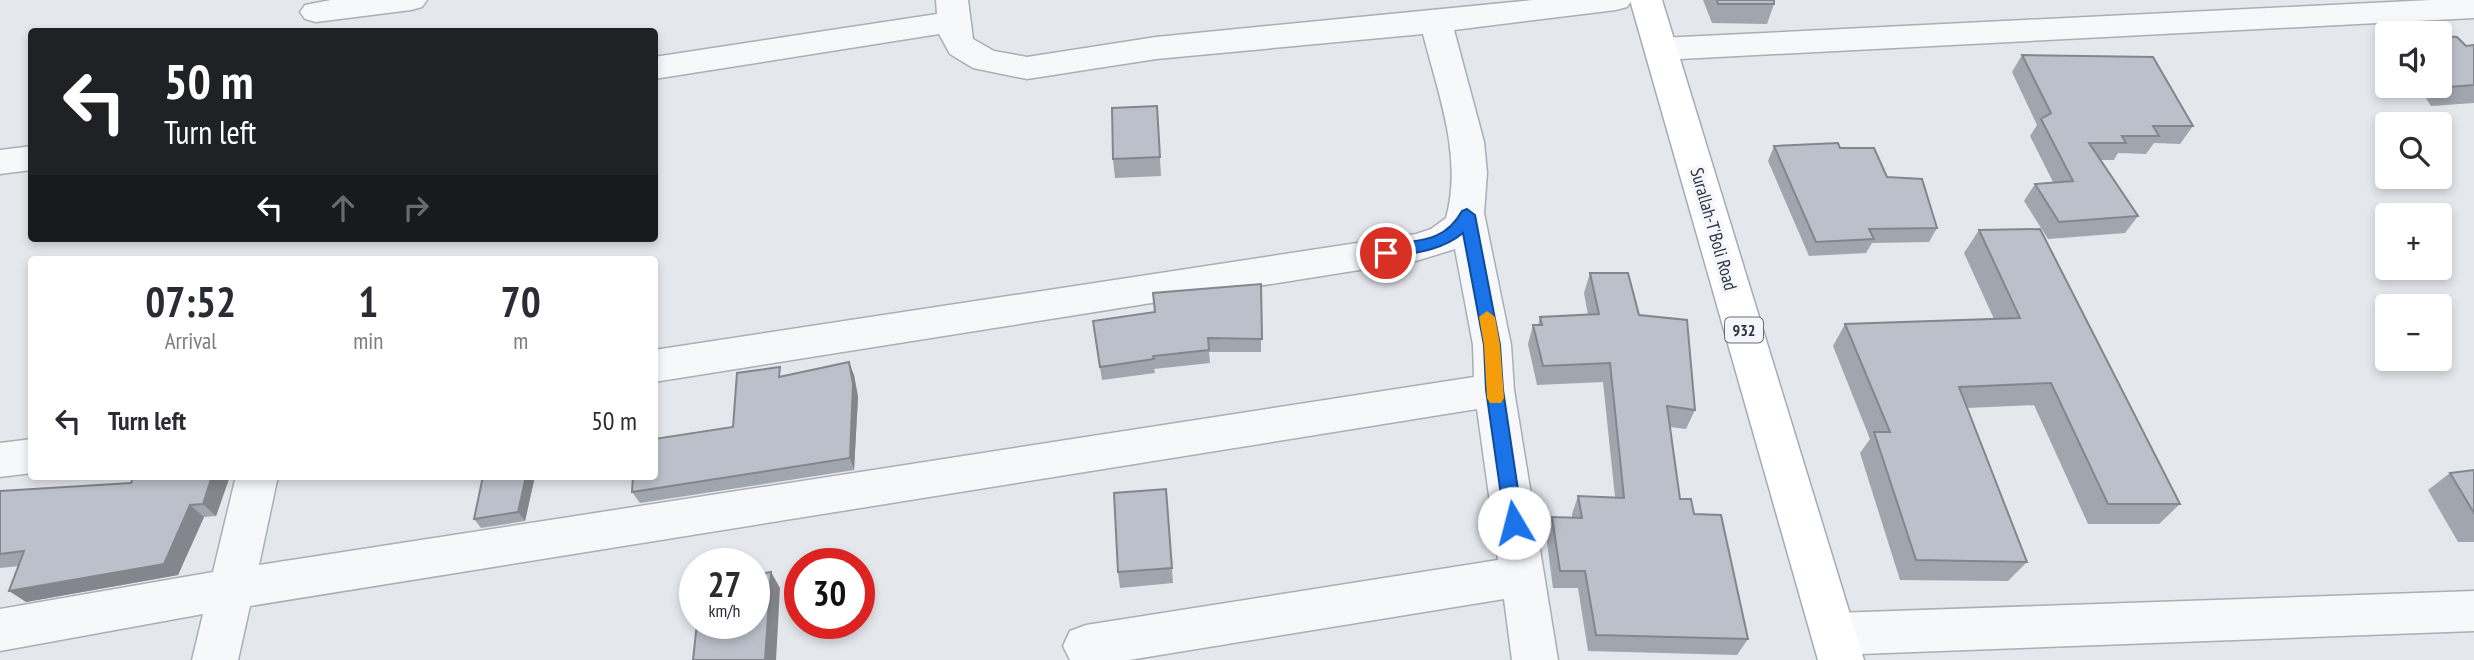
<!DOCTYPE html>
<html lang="en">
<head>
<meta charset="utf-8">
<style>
  :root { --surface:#fff; --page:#f7f7f7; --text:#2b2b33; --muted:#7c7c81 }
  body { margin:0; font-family:"PT Sans Narrow",sans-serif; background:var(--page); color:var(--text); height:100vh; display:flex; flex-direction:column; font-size:26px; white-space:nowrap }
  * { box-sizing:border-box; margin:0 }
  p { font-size:23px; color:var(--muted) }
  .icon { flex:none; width:38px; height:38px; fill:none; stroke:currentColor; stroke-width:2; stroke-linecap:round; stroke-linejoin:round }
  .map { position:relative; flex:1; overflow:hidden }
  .side { position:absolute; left:28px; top:256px; width:630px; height:224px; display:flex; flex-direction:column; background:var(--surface); border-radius:7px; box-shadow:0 4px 10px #0003 }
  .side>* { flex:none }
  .guide { position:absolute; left:28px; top:28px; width:630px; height:214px; border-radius:7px; box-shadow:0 4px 10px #0003; background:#202124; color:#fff; overflow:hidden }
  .tools { position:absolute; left:2375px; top:21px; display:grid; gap:14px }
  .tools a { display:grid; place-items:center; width:77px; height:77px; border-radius:7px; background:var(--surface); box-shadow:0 4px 10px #0003; font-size:35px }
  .speed { position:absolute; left:679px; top:548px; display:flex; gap:14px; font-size:35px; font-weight:700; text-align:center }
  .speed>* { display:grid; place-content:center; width:91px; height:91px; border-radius:50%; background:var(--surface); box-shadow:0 4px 10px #0003; line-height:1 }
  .speed small { font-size:18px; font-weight:400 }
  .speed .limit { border:10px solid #d22; background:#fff; color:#111 }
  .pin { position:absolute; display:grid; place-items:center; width:60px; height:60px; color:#fff; margin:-30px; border:4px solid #fff; border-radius:50%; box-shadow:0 2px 7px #0007 }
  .me { position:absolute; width:77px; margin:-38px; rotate:352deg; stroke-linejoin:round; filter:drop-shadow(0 0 5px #0008) }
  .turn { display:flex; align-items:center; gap:24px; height:147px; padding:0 21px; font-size:32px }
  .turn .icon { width:91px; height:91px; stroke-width:2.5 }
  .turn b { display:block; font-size:49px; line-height:60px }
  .lanes { display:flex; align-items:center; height:66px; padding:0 21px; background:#0003; justify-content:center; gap:35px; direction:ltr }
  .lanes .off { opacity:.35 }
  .eta { display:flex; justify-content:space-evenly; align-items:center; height:119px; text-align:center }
  .eta b { font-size:42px; font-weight:700; line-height:49px }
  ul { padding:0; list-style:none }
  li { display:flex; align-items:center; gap:21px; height:91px; padding:0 21px }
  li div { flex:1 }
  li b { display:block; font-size:26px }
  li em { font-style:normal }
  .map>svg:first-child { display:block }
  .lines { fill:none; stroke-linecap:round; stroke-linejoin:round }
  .minor-casing { stroke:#a9aeb7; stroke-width:3 }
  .major-casing { stroke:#a3abb8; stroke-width:3 }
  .minor { fill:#f7f8fa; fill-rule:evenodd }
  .major { fill:#fff; fill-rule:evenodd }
  .wall { fill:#a1a5ae }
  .shaded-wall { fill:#83868d }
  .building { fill:#bbc0ca; stroke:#83868d; stroke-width:2 }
  .route { fill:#1a73e8; stroke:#114b97; stroke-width:2 }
  .slow { fill:#f59e0b }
  .labels { text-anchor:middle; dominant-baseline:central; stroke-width:7; stroke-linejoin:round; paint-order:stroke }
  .shield { fill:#f4f6f9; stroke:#676e7b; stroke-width:2 }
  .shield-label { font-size:16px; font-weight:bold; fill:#2b3445 }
  .street-label { font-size:18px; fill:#2b3445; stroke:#f4f6f9 }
</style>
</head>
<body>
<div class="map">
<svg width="2474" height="660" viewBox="0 0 2474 660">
  <rect width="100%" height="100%" fill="#e4e7ec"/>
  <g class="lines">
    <defs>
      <g id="minor">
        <polygon points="331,0 427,0 422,7 411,10 316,22 305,19 300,12 305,5"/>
        <path d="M936,0H968L973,39L994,51L1027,57L1156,37L1533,0H1632L1627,7L1616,10L1454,30L1484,142L1487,173L1484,213L1511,345L1514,390L1558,660H1512L1504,599L1129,660H1070L1063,646L1070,631L1086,625L1498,560L1477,409L250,606L238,660H192L203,614L0,651V609L213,572L236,476H278L259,565L1474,377L1473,345L1455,249L1416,261L654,382V350L1416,234L1431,229L1446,218C1463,157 1438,93 1423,34L1156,59L1027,79L973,68L950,54L939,34L654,79V57L937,14Z"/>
        <polygon points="2431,0 2474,0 2474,18 1661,60 1650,57 1645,49 1650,41 1661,38"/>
        <polygon points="32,146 32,170 0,174 0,150"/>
        <polygon points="32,439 32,473 0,477 0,443"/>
        <polygon points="2474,591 2474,631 1834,655 1818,649 1811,634 1818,619 1834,613"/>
      </g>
      <polygon id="major" points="1630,0 1662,0 1864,660 1818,660"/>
    </defs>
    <!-- minor casing -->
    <use href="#minor" class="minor-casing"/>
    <!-- major casing -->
    <use href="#major" class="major-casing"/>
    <!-- minor -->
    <use href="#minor" class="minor"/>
    <!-- major -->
    <use href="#major" class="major"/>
  </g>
  <!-- wall -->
  <g class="wall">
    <polygon points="1703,0 1774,0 1774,4 1767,24 1712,23"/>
    <polygon points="2440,36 2466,46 2474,45 2474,103 2431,106 2418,86 2440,86"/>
    <polygon points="2022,55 2193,126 2180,144 2154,143 2146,154 2118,153 2114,160 2100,160 2138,216 2125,233 2048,239 2024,201 2035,184 2053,182 2030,136 2037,125 2012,72"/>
    <polygon points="1157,106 1161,176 1115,178 1113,159"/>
    <polygon points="1774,146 1840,148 1887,177 1937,228 1929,242 1872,243 1866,253 1809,256 1768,161"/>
    <polygon points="1979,230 2180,504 2159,524 2088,524 2034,405 1967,408 2027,562 2008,581 1900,580 1860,453 1870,439 1833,346 1845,324 1994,319 1964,253"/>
    <polygon points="1590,273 1639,315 1695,410 1686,429 1670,427 1680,499 1694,514 1748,639 1737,655 1588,651 1578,588 1553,588 1546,535 1552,517 1572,518 1572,514 1578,496 1615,497 1603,382 1537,385 1528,344 1533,325 1538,325 1540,317 1588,315 1584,293"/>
    <polygon points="1261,284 1261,352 1209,352 1210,363 1154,369 1155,373 1102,380 1093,321 1154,312"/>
    <polygon points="854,375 858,397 854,470 640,503 632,492 733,427 784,376"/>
    <polygon points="2474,470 2474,542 2458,542 2428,490 2450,473"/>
    <polygon points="230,476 216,516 204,517 178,575 26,602 19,566 0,568 0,491"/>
    <polygon points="413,476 433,476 415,479"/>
    <polygon points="483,476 535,476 525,521 481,528 474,519"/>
    <polygon points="1166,489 1173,583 1120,588 1118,572"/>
  </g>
  <!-- shaded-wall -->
  <g class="shaded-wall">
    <polygon points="849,362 854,375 858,397 854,470 850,458"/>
    <polygon points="212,476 230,476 216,516 203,504"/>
    <polygon points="526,476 535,476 525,521 518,512"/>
    <polygon points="190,505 204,517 178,575 26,602 9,591"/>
    <polygon points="771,572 780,588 776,660 765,660"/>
  </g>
  <!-- building -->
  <g class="building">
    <polygon points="1717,0 1774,0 1774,4 1718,4"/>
    <polygon points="2440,36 2457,37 2466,46 2474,45 2474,85 2449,87 2440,73"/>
    <polygon points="2022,55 2153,57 2193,126 2153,126 2159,136 2122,136 2126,143 2089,143 2138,216 2059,222 2035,184 2073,181 2041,119 2051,113"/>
    <polygon points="1157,106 1160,157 1113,159 1112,108"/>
    <polygon points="1838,143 1840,148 1874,148 1887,177 1922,179 1937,228 1869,229 1874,239 1816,242 1774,146"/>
    <polygon points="2040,229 2180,504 2108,504 2051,383 1959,387 2027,562 1916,560 1874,432 1890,432 1845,324 2020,318 1979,230"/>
    <polygon points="1590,273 1628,273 1639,315 1687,320 1695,410 1667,406 1680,499 1691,499 1694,514 1721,515 1748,639 1596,635 1585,571 1560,571 1552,517 1582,518 1578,496 1624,498 1610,363 1543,366 1533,325 1542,325 1540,317 1599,314"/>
    <polygon points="1261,284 1262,339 1208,338 1209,350 1153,356 1154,359 1100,367 1093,321 1155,312 1153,293"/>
    <polygon points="849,362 853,384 850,458 632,492 633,476 654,476 654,439 733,427 737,373 780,367 779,377"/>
    <polygon points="2474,470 2474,513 2450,473"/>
    <polygon points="134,476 212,476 203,504 190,505 164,564 9,591 24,551 0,554 0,491 131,483"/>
    <polygon points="483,476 526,476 518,512 474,519"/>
    <polygon points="1166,489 1172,568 1118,572 1114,493"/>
    <polygon points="771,572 765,660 693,660 697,623 754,623 754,575"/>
  </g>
  <!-- route -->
  <path class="route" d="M1467,209L1475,215L1500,345L1503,390L1523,523L1520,528L1514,531L1508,528L1505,523L1486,390L1484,345L1463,233C1441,251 1414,253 1386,258L1378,253C1393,233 1438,255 1462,211Z"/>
  <!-- slow -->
  <polygon class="slow" points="1487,311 1495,317 1500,345 1504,398 1501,403 1490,403 1487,398 1484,345 1479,317"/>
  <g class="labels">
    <!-- shield labels -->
    <rect class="shield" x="1725" y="317.5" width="38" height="25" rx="5"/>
    <g class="shield-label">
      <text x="1744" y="330">932</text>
    </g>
    <!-- street labels -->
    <g class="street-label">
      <text transform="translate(1714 229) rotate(74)">Surallah-T'Boli Road</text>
    </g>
  </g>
</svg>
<div class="tools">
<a><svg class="icon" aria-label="sound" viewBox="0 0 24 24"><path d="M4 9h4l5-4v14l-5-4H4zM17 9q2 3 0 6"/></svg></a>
<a><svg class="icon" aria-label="search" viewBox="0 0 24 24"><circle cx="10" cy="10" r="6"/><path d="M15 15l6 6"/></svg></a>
<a>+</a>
<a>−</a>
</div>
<div class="speed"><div>27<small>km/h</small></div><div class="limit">30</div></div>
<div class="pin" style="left:1386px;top:253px;background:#d93025"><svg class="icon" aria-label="arrive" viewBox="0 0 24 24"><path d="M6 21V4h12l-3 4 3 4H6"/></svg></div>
<svg class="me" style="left:1514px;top:523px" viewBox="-20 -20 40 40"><circle r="19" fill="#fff"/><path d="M0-13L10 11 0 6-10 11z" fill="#1a73e8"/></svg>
<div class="guide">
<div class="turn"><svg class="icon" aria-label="left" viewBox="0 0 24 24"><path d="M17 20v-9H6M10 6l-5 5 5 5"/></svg><div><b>50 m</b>Turn left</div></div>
<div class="lanes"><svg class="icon" aria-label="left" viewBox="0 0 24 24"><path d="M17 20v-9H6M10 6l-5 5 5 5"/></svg><svg class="icon off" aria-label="ahead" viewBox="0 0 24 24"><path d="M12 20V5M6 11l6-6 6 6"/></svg><svg class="icon off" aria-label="right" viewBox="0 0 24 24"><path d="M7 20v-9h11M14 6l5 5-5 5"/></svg></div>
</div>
<section class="side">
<div class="eta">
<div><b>07:52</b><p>Arrival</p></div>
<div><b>1</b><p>min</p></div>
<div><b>70</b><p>m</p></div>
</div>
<ul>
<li><svg class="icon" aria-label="left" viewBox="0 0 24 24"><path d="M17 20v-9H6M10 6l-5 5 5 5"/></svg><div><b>Turn left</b></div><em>50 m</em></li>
</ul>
</section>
</div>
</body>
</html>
